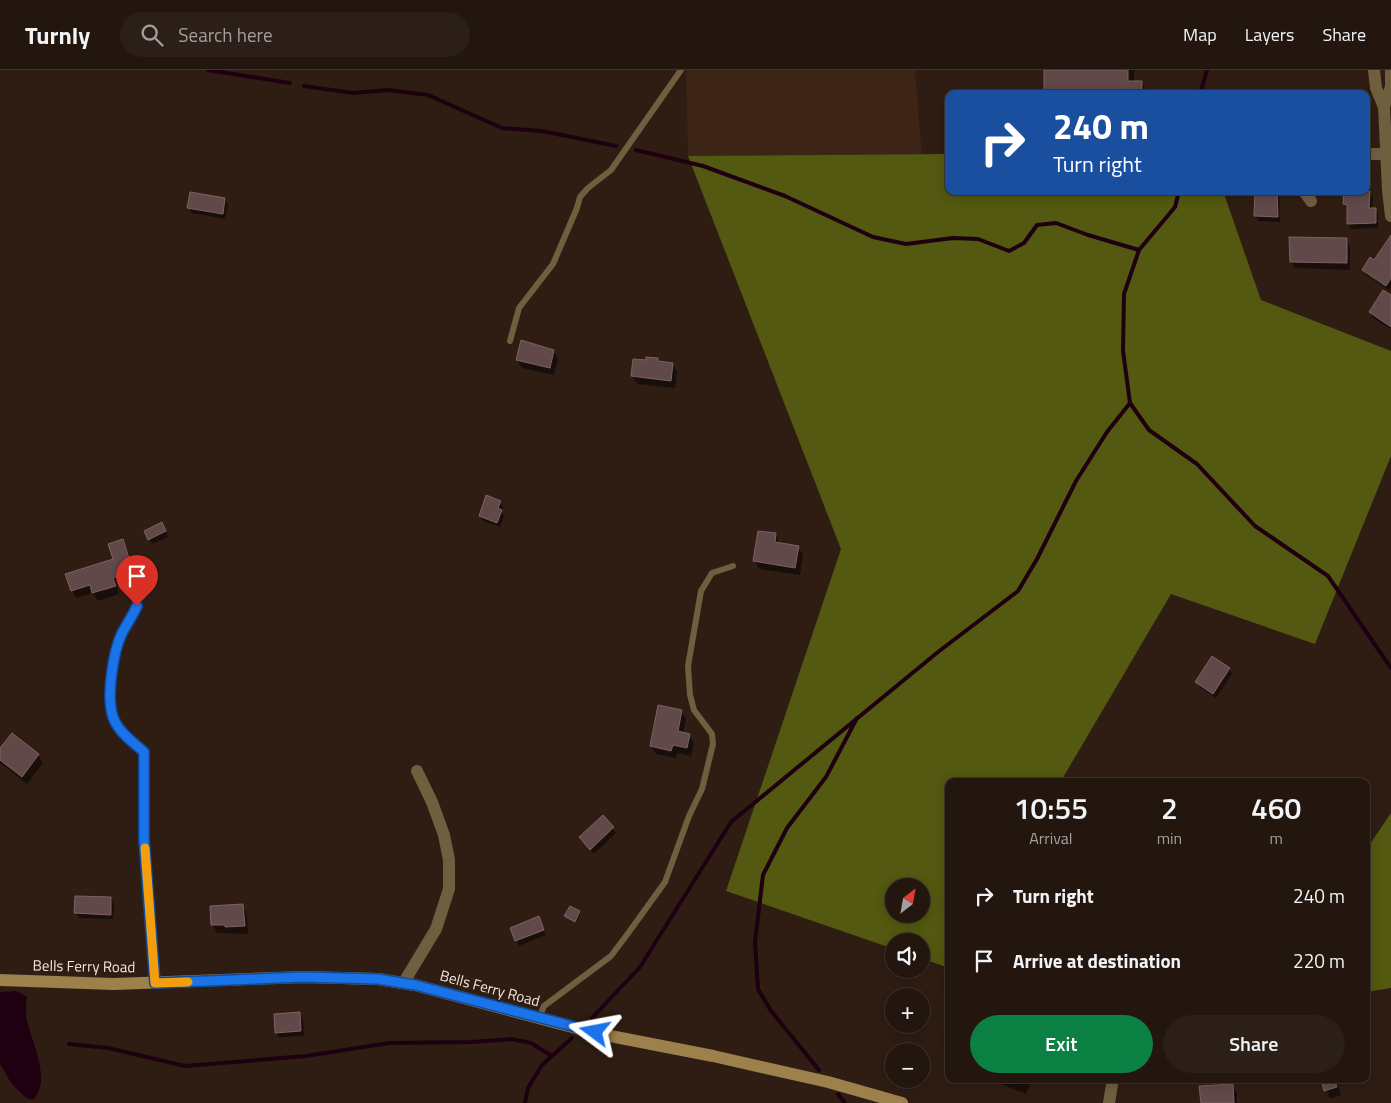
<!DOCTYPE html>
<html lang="en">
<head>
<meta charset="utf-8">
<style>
  :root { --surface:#23160e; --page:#2b1f17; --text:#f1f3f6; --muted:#a39f9e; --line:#40352e; --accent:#0b8043 }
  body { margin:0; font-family:"Titillium Web",sans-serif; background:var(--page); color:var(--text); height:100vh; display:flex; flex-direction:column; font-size:19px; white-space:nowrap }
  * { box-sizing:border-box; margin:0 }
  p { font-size:16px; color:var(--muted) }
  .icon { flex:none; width:28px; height:28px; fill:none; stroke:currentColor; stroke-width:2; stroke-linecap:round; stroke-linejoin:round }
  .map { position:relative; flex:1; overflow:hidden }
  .details { position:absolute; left:945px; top:708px; width:425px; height:305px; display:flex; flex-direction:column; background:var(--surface); border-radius:10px; box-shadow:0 2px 12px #0003,0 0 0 1px var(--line) }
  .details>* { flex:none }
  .banner { position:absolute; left:945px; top:20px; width:425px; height:105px; border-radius:10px; box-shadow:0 2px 12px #0003,0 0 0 1px var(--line); background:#1a4fa0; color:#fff; overflow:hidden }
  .needle { width:32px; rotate:31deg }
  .buttons { position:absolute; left:885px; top:808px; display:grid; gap:10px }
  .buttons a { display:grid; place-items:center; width:45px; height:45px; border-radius:50%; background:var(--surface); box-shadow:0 2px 12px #0003,0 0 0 1px var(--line); font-size:25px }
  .pin { position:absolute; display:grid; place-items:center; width:42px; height:42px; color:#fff; margin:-51px -21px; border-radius:50% 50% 50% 0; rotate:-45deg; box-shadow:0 0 5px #0007 }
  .pin .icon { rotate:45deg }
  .me { position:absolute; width:55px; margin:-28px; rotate:283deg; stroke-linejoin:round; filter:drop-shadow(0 0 4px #0008) }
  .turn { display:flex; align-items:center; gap:18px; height:105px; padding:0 25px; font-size:22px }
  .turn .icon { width:65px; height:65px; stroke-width:2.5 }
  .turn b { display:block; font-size:35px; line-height:42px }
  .eta { display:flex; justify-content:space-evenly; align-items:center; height:85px; text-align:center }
  .eta b { font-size:30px; font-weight:600; line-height:35px }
  .cta { display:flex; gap:10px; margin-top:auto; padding:10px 25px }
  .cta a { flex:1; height:58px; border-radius:30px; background:var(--accent); color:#fff; font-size:20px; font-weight:600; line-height:58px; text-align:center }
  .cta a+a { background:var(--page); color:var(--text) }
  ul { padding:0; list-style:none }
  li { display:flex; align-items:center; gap:15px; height:65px; padding:0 25px }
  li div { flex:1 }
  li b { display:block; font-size:19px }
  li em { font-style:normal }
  header { display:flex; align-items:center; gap:30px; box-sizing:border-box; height:70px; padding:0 25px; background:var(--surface); border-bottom:1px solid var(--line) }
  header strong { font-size:24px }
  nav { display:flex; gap:28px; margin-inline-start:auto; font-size:18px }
  .search { width:350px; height:45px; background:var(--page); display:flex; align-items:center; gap:12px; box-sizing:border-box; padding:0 18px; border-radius:28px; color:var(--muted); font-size:19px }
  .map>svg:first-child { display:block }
  .built { fill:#3c2416 }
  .forest { fill:#535910; fill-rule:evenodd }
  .water { fill:#1e0011 }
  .shadow { fill:#0007 }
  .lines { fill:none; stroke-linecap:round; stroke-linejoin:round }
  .stream { stroke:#1e0011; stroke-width:4 }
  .building { fill:#624949; stroke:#7c6261 }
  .lane { stroke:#705f3f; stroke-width:6 }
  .street { stroke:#705f3f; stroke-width:12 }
  .secondary { stroke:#9c814c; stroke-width:12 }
  .route-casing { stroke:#114b97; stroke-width:12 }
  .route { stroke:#1a73e8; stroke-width:9 }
  .slow { stroke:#f59e0b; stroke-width:9 }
  .labels { text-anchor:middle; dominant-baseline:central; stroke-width:4; stroke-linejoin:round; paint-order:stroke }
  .street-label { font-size:15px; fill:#f1e4dd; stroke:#2f1d13 }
</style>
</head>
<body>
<header>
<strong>Turnly</strong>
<div class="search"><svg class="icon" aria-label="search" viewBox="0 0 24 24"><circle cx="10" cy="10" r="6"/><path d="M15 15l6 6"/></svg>Search here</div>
<nav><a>Map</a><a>Layers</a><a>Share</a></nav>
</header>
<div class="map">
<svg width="1391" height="1033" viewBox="0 0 1391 1033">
  <rect width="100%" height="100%" fill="#2f1d13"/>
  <!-- built -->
  <polygon class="built" points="686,0 915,0 922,86 688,86"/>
  <!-- forest -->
  <g class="forest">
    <path d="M949,84V121H1223L1261,230L1391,281V386L1315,574L1171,524L1061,711H949V898L921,888V871H894V879L726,821L841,479L688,86ZM894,816H921V844H894Z"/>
    <polygon points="1391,743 1391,918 1366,922 1366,780"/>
  </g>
  <!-- water -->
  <path class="water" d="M17,921L27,927C26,935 25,943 27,951C32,972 52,1011 33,1030L26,1028L11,1013L0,994V922Z"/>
  <!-- shadow -->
  <g class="shadow">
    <polygon points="1045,0 1134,0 1134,12 1142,12 1148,24 1045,24"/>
    <polygon points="1366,99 1370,104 1371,124 1373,127 1372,139 1375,139 1378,144 1378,158 1351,159 1348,154 1347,139 1344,134 1366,121"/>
    <polygon points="1254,121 1279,121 1280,152 1259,151 1256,146 1256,129"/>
    <polygon points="225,130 228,135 225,149 192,143 189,138"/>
    <polygon points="1346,169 1350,176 1350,200 1295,198 1291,191"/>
    <polygon points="1391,178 1391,217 1389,220 1366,205 1363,200"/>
    <polygon points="1391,227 1391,259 1373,248 1370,242"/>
    <polygon points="554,281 558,289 554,305 522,298 517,290"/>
    <polygon points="658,289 660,293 672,294 677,302 675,318 637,314 632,306 647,292"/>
    <polygon points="500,432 503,437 501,441 504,446 500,457 483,451 480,446"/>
    <polygon points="165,459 168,467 152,474 149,469"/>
    <polygon points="775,464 780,474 798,477 803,485 800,505 759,499 755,491"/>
    <polygon points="122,471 127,479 137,510 117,516 119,524 98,531 93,523 76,528 72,520 114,490"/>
    <polygon points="1229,598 1232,604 1216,628 1200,617 1197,612"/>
    <polygon points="681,641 686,649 683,664 689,665 694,673 691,686 677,683 676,688 656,684 651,676"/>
    <polygon points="12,665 38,685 43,693 27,714 0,693 0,680"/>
    <polygon points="603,747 616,763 594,784 580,768"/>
    <polygon points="111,828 114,834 113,849 79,848 76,842"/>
    <polygon points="243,836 247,844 248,864 217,863 213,855 212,838"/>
    <polygon points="579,842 580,844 576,853 566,846"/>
    <polygon points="541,853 546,865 519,876 512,858"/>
    <polygon points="300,944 303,949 304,966 279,967 276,962"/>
    <polygon points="996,1009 1032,1009 1026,1024 998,1013"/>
    <polygon points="1322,1009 1353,1009 1353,1011 1338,1015 1341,1025 1330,1029"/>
    <polygon points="1232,1015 1237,1024 1237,1033 1202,1033"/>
  </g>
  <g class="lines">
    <!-- stream -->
    <g class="stream">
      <polyline points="208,0 290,13"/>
      <polyline points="304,16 353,23 389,20 428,25 502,58 542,61 616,76"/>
      <polyline points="1200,24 1207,0"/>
      <polyline points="636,80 703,96 785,126 873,167 906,174 953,168 978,169 1009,181 1024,173 1037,155 1056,153 1088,165 1139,180"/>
      <polyline points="1179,121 1175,137 1139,180 1124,224 1123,281 1130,333 1149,360 1197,394 1255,456 1328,506 1391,598"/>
      <polyline points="592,948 640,897 731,752 938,582 1018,521 1037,489 1076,411 1107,362 1130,333"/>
      <polyline points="69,974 108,978 185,996 306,986 389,973 472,972 512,969 531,973 552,986"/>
      <polyline points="819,1000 771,941 758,919 755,872 763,805 787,758 826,707 857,648"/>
      <polyline points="838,1024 845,1033"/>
      <polyline points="525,1033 528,1018 542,995 572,968"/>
    </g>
  </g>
  <!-- building -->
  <g class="building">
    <polygon points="1044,0 1128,0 1128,11 1142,11 1142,24 1044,24"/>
    <polygon points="1255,121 1277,121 1278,147 1254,146"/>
    <polygon points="1344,121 1370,121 1369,138 1376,138 1376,153 1347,154 1347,135 1343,134"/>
    <polygon points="190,122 225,128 223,144 187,138"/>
    <polygon points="1391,165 1391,208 1386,216 1362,200 1370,187 1374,190"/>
    <polygon points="1289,167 1347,168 1347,193 1290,192"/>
    <polygon points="1383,220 1391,225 1391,257 1369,242"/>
    <polygon points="521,270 554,280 550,298 516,290"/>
    <polygon points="646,287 658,288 658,291 673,293 671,311 631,306 633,289 646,290"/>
    <polygon points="486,425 501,431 498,438 502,440 497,453 479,446"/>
    <polygon points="162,452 166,461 148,470 144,461"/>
    <polygon points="758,461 776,463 775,472 799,476 795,498 753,491"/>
    <polygon points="123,469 133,501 113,508 116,516 92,523 90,515 71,521 65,504 113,489 108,474"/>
    <polygon points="1212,586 1230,598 1213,624 1195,612"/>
    <polygon points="658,635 682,640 678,661 690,664 687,678 673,675 671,681 650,676"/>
    <polygon points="12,663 39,684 22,707 0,690 0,678"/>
    <polygon points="603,745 614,757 590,780 579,767"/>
    <polygon points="75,826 111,827 111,845 74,843"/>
    <polygon points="243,834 245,856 225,857 225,855 211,855 210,836"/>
    <polygon points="570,836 580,841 575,852 564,846"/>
    <polygon points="539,846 544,860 515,871 510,858"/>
    <polygon points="300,942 301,961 275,963 274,944"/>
    <polygon points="1321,1009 1334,1009 1337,1017 1324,1021"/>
    <polygon points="1233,1014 1234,1033 1201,1033 1199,1016"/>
  </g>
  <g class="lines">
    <!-- lane -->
    <g class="lane">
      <polyline points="510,271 519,238 553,194 577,138 580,127 588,118 611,100 681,0"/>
      <path d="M131,522L137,536C133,545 127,554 122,563C113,582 106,627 113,647C118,662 133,672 144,681V769L155,913"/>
      <polyline points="539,948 544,936 611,886 629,862 665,812 689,746 702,719 713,674 712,664 694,640 690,625 688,596 701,521 712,503 733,496"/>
    </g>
    <!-- street -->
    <g class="street">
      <polyline points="1374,0 1376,18 1384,37"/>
      <polyline points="1391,0 1391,14"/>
      <polyline points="1391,17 1384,37 1388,120 1391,146"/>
      <polyline points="1366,84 1386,84"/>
      <polyline points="1304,121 1311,131"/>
      <polyline points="405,913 407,907 436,859 449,819 449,790 444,765 432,732 417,701"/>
      <polyline points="1109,1033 1113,1009"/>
    </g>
    <!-- secondary -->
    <polyline class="secondary" points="0,910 114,914 304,907 378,909 415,915 595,963 713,986 828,1012 902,1033"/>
  </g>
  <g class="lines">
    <defs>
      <path id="route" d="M137,536C133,545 127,554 122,563C113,582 106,627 113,647C118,662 133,672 144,682V769L155,913L304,907L378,909L415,915L595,962"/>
    </defs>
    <!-- route casing -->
    <use href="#route" class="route-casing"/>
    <!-- route -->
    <use href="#route" class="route"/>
    <!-- slow -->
    <polyline class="slow" points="145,778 155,913 188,912"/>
  </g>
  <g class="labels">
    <!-- street labels -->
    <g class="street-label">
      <text transform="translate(84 896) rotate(1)">Bells Ferry Road</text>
      <text transform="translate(490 918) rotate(15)">Bells Ferry Road</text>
    </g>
  </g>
</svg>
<div class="buttons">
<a><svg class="needle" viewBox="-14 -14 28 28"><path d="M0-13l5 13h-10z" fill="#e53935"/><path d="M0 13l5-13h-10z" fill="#a39f9e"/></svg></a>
<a><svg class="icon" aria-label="sound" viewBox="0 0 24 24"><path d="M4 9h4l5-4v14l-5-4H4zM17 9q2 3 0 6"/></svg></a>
<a>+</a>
<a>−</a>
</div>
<div class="pin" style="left:137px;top:536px;background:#d93025"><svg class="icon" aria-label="arrive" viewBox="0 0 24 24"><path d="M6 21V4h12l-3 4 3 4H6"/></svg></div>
<svg class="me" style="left:595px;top:962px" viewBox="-20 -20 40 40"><path d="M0-17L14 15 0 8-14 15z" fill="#1a73e8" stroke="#fff" stroke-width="4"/></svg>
<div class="banner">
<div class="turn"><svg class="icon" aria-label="right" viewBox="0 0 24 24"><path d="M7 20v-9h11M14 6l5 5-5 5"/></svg><div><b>240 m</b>Turn right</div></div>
</div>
<section class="details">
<div class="eta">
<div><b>10:55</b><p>Arrival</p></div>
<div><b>2</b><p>min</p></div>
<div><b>460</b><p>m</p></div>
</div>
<ul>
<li><svg class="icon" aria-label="right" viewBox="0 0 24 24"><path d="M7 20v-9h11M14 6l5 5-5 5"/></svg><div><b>Turn right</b></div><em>240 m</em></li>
<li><svg class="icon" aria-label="arrive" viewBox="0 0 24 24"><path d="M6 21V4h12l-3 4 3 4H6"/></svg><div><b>Arrive at destination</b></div><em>220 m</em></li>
</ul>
<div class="cta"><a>Exit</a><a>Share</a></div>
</section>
</div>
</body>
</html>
